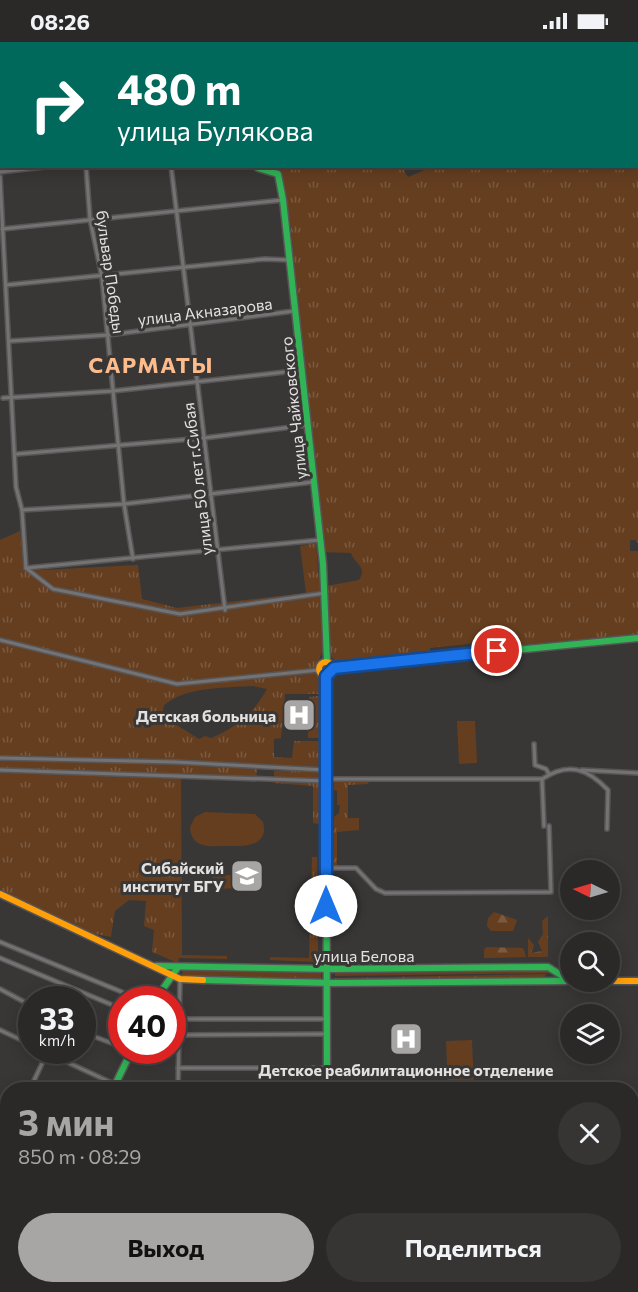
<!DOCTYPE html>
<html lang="ru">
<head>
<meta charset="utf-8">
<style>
  :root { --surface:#2a2928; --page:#363534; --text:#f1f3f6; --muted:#a5a6a8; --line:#464545; --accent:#a8a6a5 }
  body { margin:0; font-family:Commissioner,sans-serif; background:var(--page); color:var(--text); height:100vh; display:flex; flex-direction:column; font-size:22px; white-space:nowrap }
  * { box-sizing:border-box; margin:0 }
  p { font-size:20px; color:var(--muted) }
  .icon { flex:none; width:33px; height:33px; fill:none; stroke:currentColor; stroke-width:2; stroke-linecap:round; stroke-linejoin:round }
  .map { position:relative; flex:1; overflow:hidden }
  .drawer { position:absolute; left:0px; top:1040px; width:639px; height:212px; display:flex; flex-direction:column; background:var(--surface); border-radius:24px 24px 0 0; box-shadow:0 3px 15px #0003,0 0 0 2px var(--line) }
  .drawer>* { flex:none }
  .hud { position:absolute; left:0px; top:0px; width:639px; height:126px; box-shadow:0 3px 15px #0003,0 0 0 2px var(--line); background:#00695c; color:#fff; overflow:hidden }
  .needle { width:39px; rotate:275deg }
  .tools { position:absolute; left:560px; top:818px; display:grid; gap:12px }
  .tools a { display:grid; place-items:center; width:60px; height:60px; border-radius:50%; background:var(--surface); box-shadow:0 3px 15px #0003,0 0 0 2px var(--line); font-size:30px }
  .speed { position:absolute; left:18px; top:944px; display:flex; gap:12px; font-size:30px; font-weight:700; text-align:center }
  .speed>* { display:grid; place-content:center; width:78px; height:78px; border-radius:50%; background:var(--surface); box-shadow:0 3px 15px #0003,0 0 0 2px var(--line); line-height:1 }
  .speed small { font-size:15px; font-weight:400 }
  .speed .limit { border:9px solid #d22; background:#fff; color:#111 }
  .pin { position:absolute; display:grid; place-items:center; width:51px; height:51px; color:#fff; margin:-26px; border:3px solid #fff; border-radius:50%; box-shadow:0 2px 6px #0007 }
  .me { position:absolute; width:66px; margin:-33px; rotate:0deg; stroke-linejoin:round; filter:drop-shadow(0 0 4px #0008) }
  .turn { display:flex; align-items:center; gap:21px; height:126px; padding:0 18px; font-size:27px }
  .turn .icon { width:78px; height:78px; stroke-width:2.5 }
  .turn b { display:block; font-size:42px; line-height:51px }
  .round { display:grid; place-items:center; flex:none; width:63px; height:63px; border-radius:32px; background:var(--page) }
  .head { display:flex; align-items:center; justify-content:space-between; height:102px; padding:0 18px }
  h1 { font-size:36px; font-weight:700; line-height:45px; color:var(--accent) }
  .action { display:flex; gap:12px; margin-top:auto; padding:12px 18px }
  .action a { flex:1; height:69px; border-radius:36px; background:var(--accent); color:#111; font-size:24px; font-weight:700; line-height:69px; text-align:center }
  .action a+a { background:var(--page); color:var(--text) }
  .status { display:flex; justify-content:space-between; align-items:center; height:42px; padding:0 30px; background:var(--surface); direction:ltr }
  .status svg { height:16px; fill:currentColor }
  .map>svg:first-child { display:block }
  .grass { fill:url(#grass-tufts); fill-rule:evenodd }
  .forest { fill:url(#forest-firs) }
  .garden { fill:#653e20 }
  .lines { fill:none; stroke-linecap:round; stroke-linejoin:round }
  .stream { stroke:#af6f40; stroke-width:1.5 }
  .street-casing { stroke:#575555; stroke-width:6 }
  .fast-casing { stroke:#575555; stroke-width:9 }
  .slow-casing { stroke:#575555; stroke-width:9 }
  .street { stroke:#747272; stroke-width:3 }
  .fast { stroke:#30b455; stroke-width:6 }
  .slow { stroke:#ff9f0a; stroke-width:6 }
  .route-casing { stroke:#114b97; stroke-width:15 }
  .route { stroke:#1a73e8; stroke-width:10 }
  .labels { text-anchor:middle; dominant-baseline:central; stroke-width:6; stroke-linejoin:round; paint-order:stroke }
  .street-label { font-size:16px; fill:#e4e2e1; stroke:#393735 }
  .poi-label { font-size:16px; font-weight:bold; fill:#e4e2e1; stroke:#393735; text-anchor:end }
  .district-label { font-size:22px; font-weight:bold; letter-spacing:1.5px; fill:#febb8b; stroke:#393735 }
</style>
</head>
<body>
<div class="status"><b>08:26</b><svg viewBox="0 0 49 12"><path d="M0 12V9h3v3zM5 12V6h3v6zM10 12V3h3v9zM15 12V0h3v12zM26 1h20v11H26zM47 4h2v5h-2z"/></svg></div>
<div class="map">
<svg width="638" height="1250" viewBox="0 0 638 1250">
  <defs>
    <pattern id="grass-tufts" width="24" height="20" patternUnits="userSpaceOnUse" patternTransform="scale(1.5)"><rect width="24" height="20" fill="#653e20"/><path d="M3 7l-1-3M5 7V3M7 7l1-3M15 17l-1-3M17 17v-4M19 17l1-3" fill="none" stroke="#7b5a40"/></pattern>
    <pattern id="forest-firs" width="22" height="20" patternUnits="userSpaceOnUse" patternTransform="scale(1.5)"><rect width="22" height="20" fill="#653e20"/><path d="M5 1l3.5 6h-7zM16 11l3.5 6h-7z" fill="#7b5a40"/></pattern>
  </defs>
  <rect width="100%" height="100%" fill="#383736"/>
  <!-- grass -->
  <g class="grass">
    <path d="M638,86V501L635,498H630V509H638V592L510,604L505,598L430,606V613L384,618L383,615L370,617L369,620L337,623L330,611L327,544L359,538C368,525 354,521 351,511L323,510L291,188L281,125H402L408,135L432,125L638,124Z"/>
    <path d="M20,489L24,529L138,523L142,557L177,566L306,551L300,504L316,501L324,605L316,626C317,635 331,642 320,652H285L281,696L274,697V715L292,716L294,699H319L323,704L324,727L257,726L256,740L181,735L182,913L227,914V917L179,916L178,921L152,910L154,888L144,884L146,859L129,858L115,869L111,895L85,890L0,847V498ZM253,644L267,647C253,672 237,685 211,696L205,694L199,697L162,674L164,663C188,644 223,646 253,644Z"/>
    <polygon points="319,654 320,660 323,661 323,690 320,690 320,696 308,696 309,655"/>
    <polygon points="274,729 323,729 320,782 313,781 313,744 274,741"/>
    <polygon points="334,738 369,739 368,742 348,743 348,776 359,776 359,788 337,790 337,824 333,824 334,775 339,771 340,763 337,763 337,749 334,748"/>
    <polygon points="312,815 317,815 318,869 315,869 315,873 318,874 318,920 270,918 270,915 309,916"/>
    <polygon points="183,925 318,929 321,929 321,938 182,935"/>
    <polygon points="550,926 554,931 335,934 335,929"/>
    <polygon points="546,932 543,937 335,940 335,936"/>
  </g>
  <!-- forest -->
  <g class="forest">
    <polygon points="494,870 517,878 513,889 491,889 487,884 488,876"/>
    <polygon points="548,874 548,915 528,915 528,896 534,903 531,911 542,909 538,900 543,892 542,879"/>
    <polygon points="487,905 523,906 526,915 484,916 484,907"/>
  </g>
  <!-- garden -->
  <g class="garden">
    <polygon points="0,0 227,0 227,1 2,2 1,65"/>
    <polygon points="457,679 475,679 477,721 459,722"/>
    <path d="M205,770L255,772L263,780C270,807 240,804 222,804C216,804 208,805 203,803C194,801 190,793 190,785L195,775Z"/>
    <polygon points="212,833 239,833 240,846 213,847"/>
    <polygon points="472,998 474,1047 448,1047 446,999"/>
  </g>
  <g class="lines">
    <!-- stream -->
    <polyline class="stream" points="258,0 258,2"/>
    <defs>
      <g id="street">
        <polyline points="456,2 458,0"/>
        <polyline points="0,90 1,75"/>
        <polyline points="0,97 2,97"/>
        <polyline points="86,124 90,177 102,235 124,462 133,517"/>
        <polyline points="171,124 225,568"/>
        <polyline points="0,130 53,124"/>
        <polyline points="0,135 16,445 22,468 26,526"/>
        <polyline points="2,187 283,158"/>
        <polyline points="6,243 265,217 289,218"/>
        <polyline points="10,299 108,293 294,269"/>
        <polyline points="3,356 113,349 303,328"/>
        <polyline points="17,412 204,396 308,383"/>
        <polyline points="22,468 124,462 313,440"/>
        <polyline points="26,526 53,547 180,572 325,551"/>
        <polyline points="26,526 320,498"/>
        <polyline points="0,598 177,642 319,628"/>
        <polyline points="534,702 535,723 546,727 549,732"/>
        <polyline points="0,716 175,720 326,728"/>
        <polyline points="0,728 326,739"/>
        <polyline points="582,728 638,731"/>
        <path d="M326,737H542C568,720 587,726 608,748L607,787"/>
        <polyline points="542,737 544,784"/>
        <polyline points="326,826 356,826 376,847 385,851 551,850 549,784"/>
        <polyline points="0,900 139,957"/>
        <polyline points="0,916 122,967"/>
        <polyline points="0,947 32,964"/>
        <polyline points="179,977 327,977"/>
        <polyline points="0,988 32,1003"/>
        <polyline points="82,990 122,1005"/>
        <polyline points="179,993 327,992"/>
        <polyline points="41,1008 125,1047"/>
        <polyline points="178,1026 327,1026"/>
        <polyline points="30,1047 47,1011"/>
        <polyline points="178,1047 180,938"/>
        <polyline points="632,1061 638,1061"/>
        <polyline points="0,1076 8,1080"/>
        <polyline points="0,1109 8,1093"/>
        <polyline points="0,1165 8,1168"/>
        <polyline points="0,1207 8,1210"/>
        <polyline points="76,1244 89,1250"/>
        <polyline points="179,1244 179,1250"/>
        <polyline points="619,1250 619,1244"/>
      </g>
      <g id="fast">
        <polyline points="628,0 629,2"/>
        <polyline points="258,126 278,132 283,158 323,522 327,619"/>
        <polyline points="334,626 638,596"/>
        <polyline points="326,634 327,1047"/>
        <polyline points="156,924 334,927 548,925 569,938"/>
        <polyline points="203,938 334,941 570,939"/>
        <polyline points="156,957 178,925"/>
        <polyline points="113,1047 132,1008"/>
        <polyline points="632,1220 638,1220"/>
        <polyline points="327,1244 327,1250"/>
        <polyline points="14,1250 17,1244"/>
      </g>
      <g id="slow">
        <polyline points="638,16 638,17"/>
        <circle cx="326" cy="627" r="7"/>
        <polyline points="0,852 180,937 203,938"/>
        <polyline points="609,939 638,939"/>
      </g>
    </defs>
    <!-- street casing -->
    <use href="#street" class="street-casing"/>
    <!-- fast casing -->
    <use href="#fast" class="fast-casing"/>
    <!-- slow casing -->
    <use href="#slow" class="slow-casing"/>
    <!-- street -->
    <use href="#street" class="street"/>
    <!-- fast -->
    <use href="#fast" class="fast"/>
    <!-- slow -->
    <use href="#slow" class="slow"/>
  </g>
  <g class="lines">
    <defs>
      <polyline id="route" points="326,864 326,634 334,626 497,609"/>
    </defs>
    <!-- route casing -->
    <use href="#route" class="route-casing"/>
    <!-- route -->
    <use href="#route" class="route"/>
  </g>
  <!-- icons -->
  <defs>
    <symbol id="hospital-square" viewBox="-11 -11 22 22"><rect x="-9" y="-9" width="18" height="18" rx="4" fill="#a8a6a5" stroke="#393735"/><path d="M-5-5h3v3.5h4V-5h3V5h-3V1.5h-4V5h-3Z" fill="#fff"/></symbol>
    <symbol id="university-square" viewBox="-11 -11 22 22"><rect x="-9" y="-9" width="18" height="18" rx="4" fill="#a8a6a5" stroke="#393735"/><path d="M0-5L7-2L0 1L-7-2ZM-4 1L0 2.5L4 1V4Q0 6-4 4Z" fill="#fff"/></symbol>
  </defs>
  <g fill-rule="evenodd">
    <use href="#hospital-square" x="280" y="654" width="38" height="38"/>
    <use href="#university-square" x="228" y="815" width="38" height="38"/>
    <use href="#hospital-square" x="387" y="978" width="38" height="38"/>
  </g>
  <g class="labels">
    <!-- street labels -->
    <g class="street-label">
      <text transform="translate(111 230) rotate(82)">бульвар Победы</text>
      <text transform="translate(205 269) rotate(-7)">улица Акназарова</text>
      <text transform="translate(293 366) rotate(-96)">улица Чайковского</text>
      <text transform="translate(197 437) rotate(-97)">улица 50 лет г.Сибая</text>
      <text x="364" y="913">улица Белова</text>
    </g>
    <!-- poi labels -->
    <g class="poi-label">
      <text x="276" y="673">Детская больница</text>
      <text x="224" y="825">Сибайский<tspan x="224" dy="18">институт БГУ</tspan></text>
      <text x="406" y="1027" text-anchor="middle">Детское реабилитационное отделение</text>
    </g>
    <!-- district labels -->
    <g class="district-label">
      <text x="151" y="322">САРМАТЫ</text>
    </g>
  </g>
</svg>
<div class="tools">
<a><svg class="needle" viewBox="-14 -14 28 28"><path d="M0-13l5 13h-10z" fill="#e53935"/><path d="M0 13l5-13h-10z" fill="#a5a6a8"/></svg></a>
<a><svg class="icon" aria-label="search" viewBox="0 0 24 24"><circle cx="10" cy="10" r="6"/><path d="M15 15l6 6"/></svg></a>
<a><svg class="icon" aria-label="layers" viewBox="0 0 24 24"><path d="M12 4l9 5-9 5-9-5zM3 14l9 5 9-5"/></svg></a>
</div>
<div class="speed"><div>33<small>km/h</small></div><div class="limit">40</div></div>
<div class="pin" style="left:497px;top:609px;background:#d93025"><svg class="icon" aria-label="arrive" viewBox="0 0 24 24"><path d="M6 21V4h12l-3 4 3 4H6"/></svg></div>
<svg class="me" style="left:326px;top:864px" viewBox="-20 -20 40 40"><circle r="19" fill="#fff"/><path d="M0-13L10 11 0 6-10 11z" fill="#1a73e8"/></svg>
<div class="hud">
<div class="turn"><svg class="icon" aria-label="right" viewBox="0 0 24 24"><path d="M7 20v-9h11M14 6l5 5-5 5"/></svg><div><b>480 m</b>улица Булякова</div></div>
</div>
<section class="drawer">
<div class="head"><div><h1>3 мин</h1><p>850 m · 08:29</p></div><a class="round"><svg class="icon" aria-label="close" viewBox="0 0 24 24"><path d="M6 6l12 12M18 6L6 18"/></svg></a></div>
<div class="action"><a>Выход</a><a>Поделиться</a></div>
</section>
</div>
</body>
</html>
